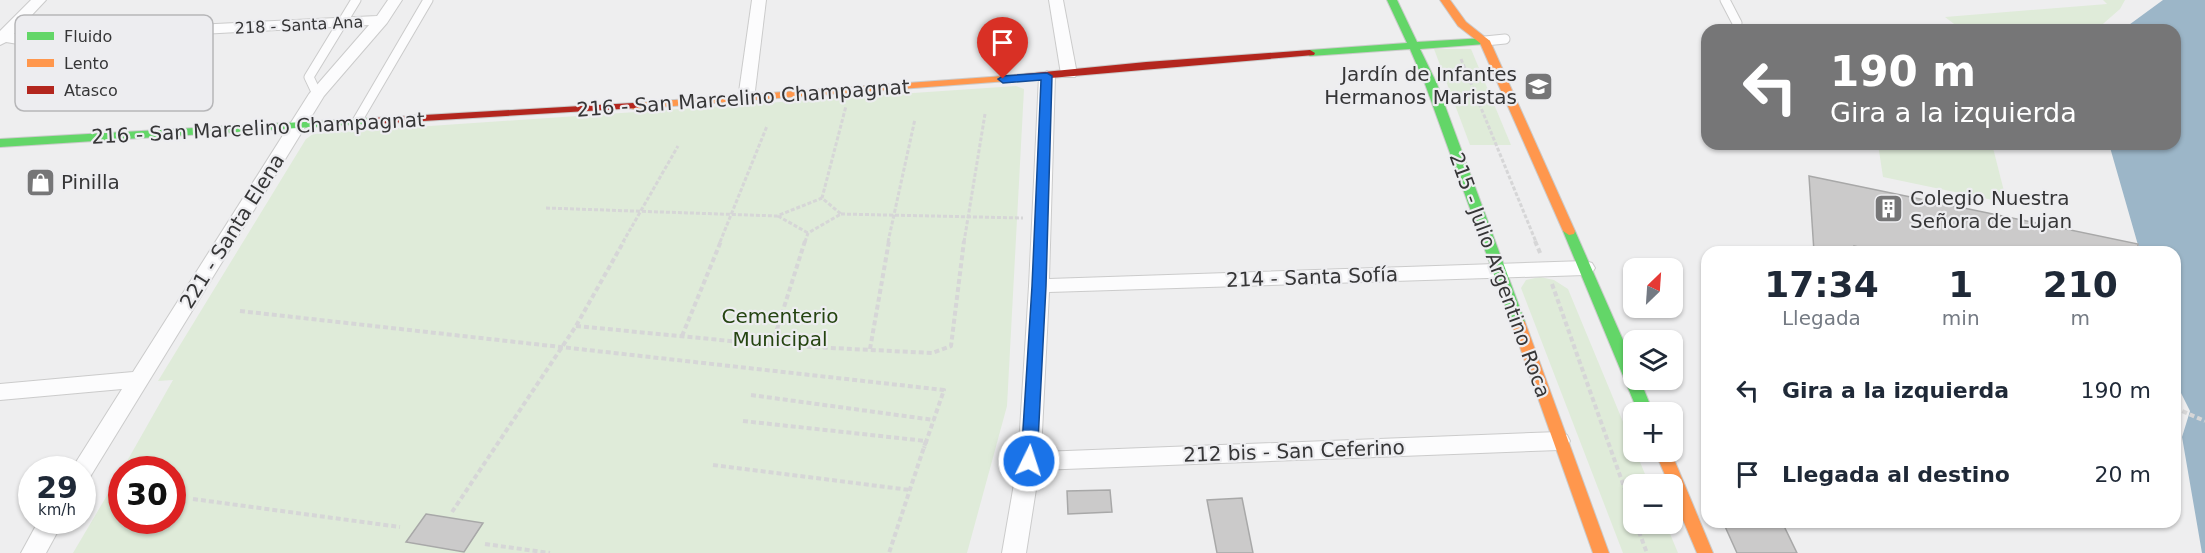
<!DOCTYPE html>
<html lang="es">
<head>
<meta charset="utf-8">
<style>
  :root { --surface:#fff; --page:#f2f2f3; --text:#1f2937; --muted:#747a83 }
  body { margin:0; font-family:"DejaVu Sans",sans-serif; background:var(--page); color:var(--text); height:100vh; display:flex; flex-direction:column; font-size:22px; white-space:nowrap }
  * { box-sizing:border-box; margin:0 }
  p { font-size:20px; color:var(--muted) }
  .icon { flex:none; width:33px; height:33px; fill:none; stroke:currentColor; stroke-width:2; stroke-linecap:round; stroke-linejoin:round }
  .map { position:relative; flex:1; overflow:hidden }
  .details { position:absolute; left:1701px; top:246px; width:480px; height:282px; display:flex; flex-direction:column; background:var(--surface); border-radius:18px; box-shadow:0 2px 4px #0004 }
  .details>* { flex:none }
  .guide { position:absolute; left:1701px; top:24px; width:480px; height:126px; border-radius:18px; box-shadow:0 2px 4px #0004; background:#767677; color:#fff; overflow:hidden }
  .needle { width:39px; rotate:25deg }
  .controls { position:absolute; left:1623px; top:258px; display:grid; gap:12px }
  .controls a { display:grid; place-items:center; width:60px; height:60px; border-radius:12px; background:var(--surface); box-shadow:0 2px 4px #0004; font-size:30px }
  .speed { position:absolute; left:18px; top:456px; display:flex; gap:12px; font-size:30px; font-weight:700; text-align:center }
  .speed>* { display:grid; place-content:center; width:78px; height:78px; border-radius:50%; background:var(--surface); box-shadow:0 2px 4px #0004; line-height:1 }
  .speed small { font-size:15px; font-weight:400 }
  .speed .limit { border:9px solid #d22; background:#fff; color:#111 }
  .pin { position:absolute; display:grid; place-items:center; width:51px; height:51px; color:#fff; margin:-62px -26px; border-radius:50% 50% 50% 0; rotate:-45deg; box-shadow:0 0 6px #0007 }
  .pin .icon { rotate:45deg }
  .me { position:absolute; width:66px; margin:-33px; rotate:4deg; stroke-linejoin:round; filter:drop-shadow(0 0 4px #0008) }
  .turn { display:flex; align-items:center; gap:21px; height:126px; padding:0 30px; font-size:27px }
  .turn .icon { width:78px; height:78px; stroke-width:2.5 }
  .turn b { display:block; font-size:42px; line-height:51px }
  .eta { display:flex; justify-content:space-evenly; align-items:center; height:102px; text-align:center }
  .eta b { font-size:36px; font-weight:700; line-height:42px }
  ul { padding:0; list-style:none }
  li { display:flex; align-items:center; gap:18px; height:84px; padding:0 30px }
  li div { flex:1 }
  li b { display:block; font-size:22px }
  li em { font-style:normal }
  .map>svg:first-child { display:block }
  .green { fill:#dfebd9 }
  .water { fill:#9cb6c8 }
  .building { fill:#cbcaca; stroke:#a8a8a8; stroke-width:1.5 }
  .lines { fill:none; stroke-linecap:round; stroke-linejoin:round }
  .lane-casing { stroke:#cbcbcb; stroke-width:11 }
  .street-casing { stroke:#cbcbcb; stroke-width:2 }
  .fast-casing { stroke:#cbcbcb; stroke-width:2 }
  .slow-casing { stroke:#cbcbcb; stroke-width:2 }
  .jam-casing { stroke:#cbcbcb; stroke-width:2 }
  .path-far1 { stroke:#d6d6d7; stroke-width:3; stroke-dasharray:4 2; stroke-linecap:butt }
  .path { stroke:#d6d6d7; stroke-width:4; stroke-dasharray:5 3; stroke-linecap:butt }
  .lane { stroke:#fcfcfd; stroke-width:9 }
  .street { fill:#fcfcfd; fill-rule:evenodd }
  .fast { fill:#63d668; fill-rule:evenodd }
  .slow { fill:#ff974d; fill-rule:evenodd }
  .jam { fill:#b3261e; fill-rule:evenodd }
  .route { fill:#1a73e8; stroke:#114b97; stroke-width:1.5 }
  .labels { text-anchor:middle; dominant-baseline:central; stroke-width:4.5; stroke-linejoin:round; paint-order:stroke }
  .far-street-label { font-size:16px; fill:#363637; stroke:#ededf0 }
  .poi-label { font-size:20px; fill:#363637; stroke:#ededf0; text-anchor:start }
  .street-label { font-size:20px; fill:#363637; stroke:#ededf0 }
  .park-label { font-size:20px; fill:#254411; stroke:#ededf0 }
  .key { fill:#ededf0; stroke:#b6b6b8; stroke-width:1.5 }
  .key-label { font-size:16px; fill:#363637 }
</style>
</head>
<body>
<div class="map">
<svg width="2205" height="553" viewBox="0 0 2205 553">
  <rect width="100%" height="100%" fill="#eeeeef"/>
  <!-- green -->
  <g class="green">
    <polygon points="2103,0 2125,0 2120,9 2096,30 1962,30 1945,17 2107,4"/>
    <polygon points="1434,49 1471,49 1511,145 1470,145"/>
    <polygon points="1016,86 1024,89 1007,406 967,553 73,553 122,470 122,520 172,520 172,470 122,470 173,380 158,381 306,139 313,134"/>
    <polygon points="1878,144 1992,144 2007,203 1883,177"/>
    <polygon points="1540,277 1554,280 1568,289 1633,446 1634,452 1636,452 1649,484 1634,484 1634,524 1666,524 1678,553 1623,553 1521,288 1526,280"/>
  </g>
  <!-- water -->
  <polygon class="water" points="2163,0 2205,0 2205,553 2202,553 2182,437 2190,411 2175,381 2175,252 2140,252 2109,144 2175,144 2175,30 2122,30"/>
  <!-- building -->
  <g class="building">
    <polygon points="1809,176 2138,244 2137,252 1880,252 1854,246 1854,252 1814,252"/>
    <polygon points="1110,490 1112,512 1068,514 1067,491"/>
    <polygon points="1242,498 1253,553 1217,553 1207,500"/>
    <polygon points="426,514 483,523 464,552 406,542"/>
    <polygon points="1723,522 1782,522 1797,553 1737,553"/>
  </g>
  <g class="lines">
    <defs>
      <g id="lane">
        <polyline points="1725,0 1737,23"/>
        <polyline points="1485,41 1505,39"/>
        <polyline points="317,94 309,77 356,0"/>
        <polyline points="356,123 428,0"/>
      </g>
      <g id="street">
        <polygon points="31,0 46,0 14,34 377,16 388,0 402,0 387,23 324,96 90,477 82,480 82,470 71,470 122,389 0,400 0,384 133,372 309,94 369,25 18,44 6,42 0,45 0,31"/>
        <polygon points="752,0 766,0 754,99 746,104 738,99"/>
        <polygon points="1049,0 1063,0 1077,74 1075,77 1063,77 1061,74"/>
        <polygon points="1047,71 1055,76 1049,279 1585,261 1592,263 1595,268 1592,273 1585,275 1049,292 1041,452 1559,432 1567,435 1570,441 1567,447 1559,450 1039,470 1026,553 1002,553 1018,461 1029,286 1039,76"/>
        <polygon points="39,520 64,520 46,553 21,553"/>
      </g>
      <g id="fast">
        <polygon points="1387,0 1397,0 1417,42 1485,38 1490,41 1485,44 1420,49 1437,84 1525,322 1523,326 1513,326 1511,322 1425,84 1410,49 1310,56 1305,53 1310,50 1407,43"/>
        <polygon points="373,118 377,119 379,121 377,123 0,147 0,139"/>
        <polygon points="1569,227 1575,231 1634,365 1634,380 1640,380 1653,412 1638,412 1563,231"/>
      </g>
      <g id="slow">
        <polygon points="1440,0 1450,0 1466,22 1490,41 1575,231 1574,234 1569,235 1563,231 1480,43 1458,26"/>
        <polygon points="1004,76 1008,77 1008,81 633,109 627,106 633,103"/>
        <polygon points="1518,317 1525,322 1609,553 1593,553 1511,322"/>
        <polygon points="1655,452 1671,452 1713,553 1697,553 1672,494 1672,484 1669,484"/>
      </g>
      <g id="jam">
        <polygon points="1310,50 1315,53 1314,55 1004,82 998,79 1004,76 1146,62"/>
        <polygon points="633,103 639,106 637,108 373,124 367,121 373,118"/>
      </g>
    </defs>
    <!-- lane casing -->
    <use href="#lane" class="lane-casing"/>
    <!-- street casing -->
    <use href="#street" class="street-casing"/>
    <!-- fast casing -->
    <use href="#fast" class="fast-casing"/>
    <!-- slow casing -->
    <use href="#slow" class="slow-casing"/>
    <!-- jam casing -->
    <use href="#jam" class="jam-casing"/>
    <!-- path-far1 -->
    <g class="path-far1">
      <polyline points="1461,59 1536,242"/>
      <polyline points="546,208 777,216 822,198"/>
      <polyline points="841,214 1023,218"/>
      <polyline points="778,216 808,233"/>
      <polyline points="623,242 678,146"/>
      <polyline points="720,242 767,126"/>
      <polyline points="805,242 808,233 841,214 822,198 846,106"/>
      <polyline points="888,242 915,119"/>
      <polyline points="964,242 985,114"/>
    </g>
    <!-- path -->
    <g class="path">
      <polyline points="805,241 772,345 932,353 951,346 964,241"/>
      <polyline points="1535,241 1541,255"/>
      <polyline points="1552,284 1634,515"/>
      <polyline points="240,311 944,390 924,448"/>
      <polyline points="576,326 772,345"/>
      <polyline points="682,336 721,241"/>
      <polyline points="870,349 889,241"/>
      <polyline points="751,395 934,420"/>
      <polyline points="2175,408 2205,421"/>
      <polyline points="743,421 926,441 889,553"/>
      <polyline points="713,465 910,490"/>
      <polyline points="193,499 400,527"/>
      <polyline points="452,512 576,326 624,241"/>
      <polyline points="1636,524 1647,553"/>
      <polyline points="485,544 550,553"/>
    </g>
    <!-- lane -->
    <use href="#lane" class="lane"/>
    <!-- street -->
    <use href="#street" class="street"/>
    <!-- fast -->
    <use href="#fast" class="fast"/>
    <!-- slow -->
    <use href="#slow" class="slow"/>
    <!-- jam -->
    <use href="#jam" class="jam"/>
  </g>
  <!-- route -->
  <polygon class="route" points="1047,73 1052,76 1046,286 1037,461 1034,466 1029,467 1023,466 1021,461 1032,286 1041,80 1003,83 998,79 1003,76"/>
  <!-- icons -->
  <defs>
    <symbol id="school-square" viewBox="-11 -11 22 22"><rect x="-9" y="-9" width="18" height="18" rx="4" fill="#767677" stroke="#ededf0"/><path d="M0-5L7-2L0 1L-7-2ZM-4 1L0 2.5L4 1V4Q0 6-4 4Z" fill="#fff"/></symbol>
    <symbol id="shop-square" viewBox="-11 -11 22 22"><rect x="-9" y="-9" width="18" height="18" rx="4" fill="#767677" stroke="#ededf0"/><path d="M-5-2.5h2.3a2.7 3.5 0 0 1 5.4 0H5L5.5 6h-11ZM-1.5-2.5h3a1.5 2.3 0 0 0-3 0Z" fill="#fff"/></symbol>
    <symbol id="building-square" viewBox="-11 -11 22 22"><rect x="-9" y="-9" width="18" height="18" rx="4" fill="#767677" stroke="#ededf0"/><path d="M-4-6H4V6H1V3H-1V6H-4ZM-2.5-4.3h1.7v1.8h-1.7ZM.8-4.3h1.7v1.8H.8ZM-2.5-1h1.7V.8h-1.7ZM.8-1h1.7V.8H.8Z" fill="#fff"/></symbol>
  </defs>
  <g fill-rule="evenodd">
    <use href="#school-square" x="1522" y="70" width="33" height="33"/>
    <use href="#shop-square" x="24" y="166" width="33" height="33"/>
    <use href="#building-square" x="1872" y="192" width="33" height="33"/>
  </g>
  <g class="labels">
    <!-- far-street labels -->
    <g class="far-street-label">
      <text transform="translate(299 25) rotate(-3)">218 - Santa Ana</text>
    </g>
    <!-- poi labels -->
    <g class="poi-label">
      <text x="1517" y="74" text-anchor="end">Jardín de Infantes<tspan x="1517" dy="23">Hermanos Maristas</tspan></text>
      <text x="61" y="182">Pinilla</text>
      <text x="1910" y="198">Colegio Nuestra<tspan x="1910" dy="23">Señora de Lujan</tspan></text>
    </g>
    <!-- street labels -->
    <g class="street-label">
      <text transform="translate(743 98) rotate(-4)">216 - San Marcelino Champagnat</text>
      <text transform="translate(258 128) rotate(-3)">216 - San Marcelino Champagnat</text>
      <text transform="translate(232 231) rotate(-58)">221 - Santa Elena</text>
      <text transform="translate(1500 275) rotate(70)">215 - Julio Argentino Roca</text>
      <text transform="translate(1312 277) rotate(-2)">214 - Santa Sofía</text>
      <text transform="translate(1294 451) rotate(-2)">212 bis - San Ceferino</text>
    </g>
    <!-- park labels -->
    <g class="park-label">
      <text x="780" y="316">Cementerio<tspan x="780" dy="23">Municipal</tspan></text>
    </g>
  </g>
  <!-- legend -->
  <rect x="15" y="15" width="198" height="96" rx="9" class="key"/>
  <rect x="27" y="32" width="27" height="8" fill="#63d668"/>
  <rect x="27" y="59" width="27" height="8" fill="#ff974d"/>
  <rect x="27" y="86" width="27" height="8" fill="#b3261e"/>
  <g class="key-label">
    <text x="64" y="42">Fluido</text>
    <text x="64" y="69">Lento</text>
    <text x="64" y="96">Atasco</text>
  </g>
</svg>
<div class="controls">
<a><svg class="needle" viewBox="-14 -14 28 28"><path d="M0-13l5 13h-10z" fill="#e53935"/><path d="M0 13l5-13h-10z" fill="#747a83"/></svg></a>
<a><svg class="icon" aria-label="layers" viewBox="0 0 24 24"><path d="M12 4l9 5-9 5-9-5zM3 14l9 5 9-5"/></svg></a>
<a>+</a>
<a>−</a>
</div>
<div class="speed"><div>29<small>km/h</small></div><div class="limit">30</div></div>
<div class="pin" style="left:1003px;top:79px;background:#d93025"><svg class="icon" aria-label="arrive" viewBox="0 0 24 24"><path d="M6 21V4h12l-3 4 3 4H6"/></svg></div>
<svg class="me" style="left:1029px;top:461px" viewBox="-20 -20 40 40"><circle r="17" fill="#1a73e8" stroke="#fff" stroke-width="3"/><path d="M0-11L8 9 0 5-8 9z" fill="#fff"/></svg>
<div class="guide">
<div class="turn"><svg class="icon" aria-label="left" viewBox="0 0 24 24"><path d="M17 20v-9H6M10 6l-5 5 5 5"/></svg><div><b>190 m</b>Gira a la izquierda</div></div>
</div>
<section class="details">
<div class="eta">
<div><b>17:34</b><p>Llegada</p></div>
<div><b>1</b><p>min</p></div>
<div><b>210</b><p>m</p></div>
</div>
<ul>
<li><svg class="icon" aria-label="left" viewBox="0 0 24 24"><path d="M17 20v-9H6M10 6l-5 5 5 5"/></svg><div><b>Gira a la izquierda</b></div><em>190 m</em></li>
<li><svg class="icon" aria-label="arrive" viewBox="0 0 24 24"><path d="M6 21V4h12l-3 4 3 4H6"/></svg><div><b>Llegada al destino</b></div><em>20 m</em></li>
</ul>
</section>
</div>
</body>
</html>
